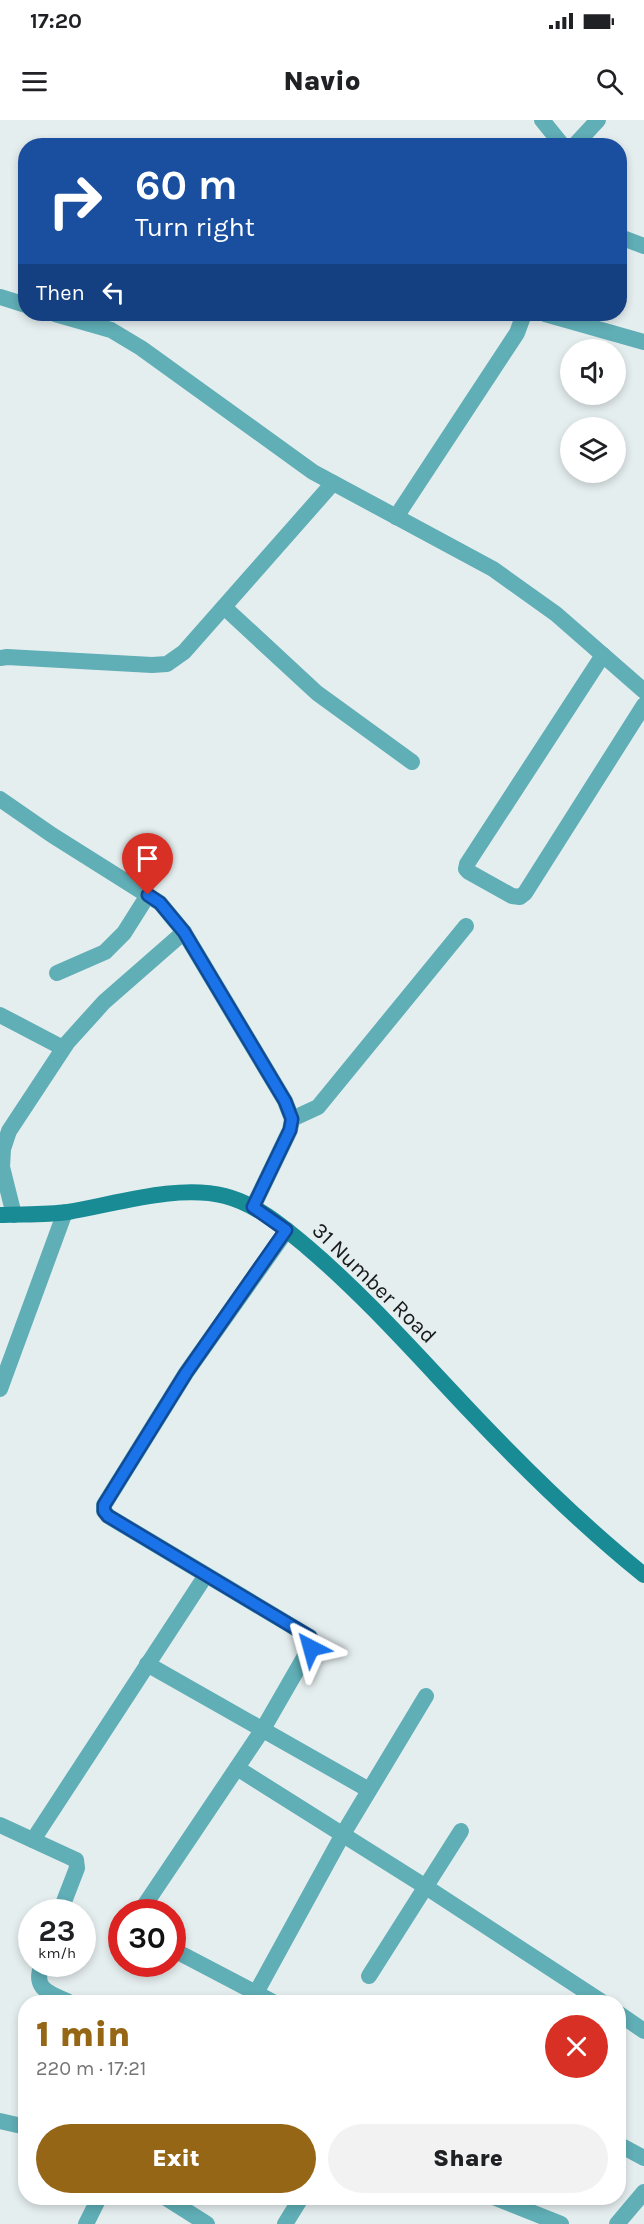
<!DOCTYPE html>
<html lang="en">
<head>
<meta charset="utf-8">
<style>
  :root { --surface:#fff; --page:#f2f2f2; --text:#202124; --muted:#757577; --accent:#966617 }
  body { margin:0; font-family:Karla,sans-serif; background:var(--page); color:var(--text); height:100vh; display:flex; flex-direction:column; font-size:22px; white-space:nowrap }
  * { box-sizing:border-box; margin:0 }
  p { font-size:20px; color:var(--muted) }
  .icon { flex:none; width:33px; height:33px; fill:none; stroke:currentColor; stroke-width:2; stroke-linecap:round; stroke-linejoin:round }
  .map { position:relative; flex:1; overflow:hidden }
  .side { position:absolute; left:18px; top:1875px; width:608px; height:210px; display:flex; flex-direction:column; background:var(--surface); border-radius:24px; box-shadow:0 3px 9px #0003 }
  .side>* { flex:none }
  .hud { position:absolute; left:18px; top:18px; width:609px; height:183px; border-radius:24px; box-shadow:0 3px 9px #0003; background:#1a4fa0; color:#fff; overflow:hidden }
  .tools { position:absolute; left:560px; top:219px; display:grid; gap:12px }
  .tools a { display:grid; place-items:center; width:66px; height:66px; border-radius:50%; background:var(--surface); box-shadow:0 3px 9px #0003; font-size:30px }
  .speed { position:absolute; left:18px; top:1779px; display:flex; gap:12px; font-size:30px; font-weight:700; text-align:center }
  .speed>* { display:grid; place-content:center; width:78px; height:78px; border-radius:50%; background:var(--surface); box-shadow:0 3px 9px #0003; line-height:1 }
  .speed small { font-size:15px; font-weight:400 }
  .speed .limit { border:9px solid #d22; background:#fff; color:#111 }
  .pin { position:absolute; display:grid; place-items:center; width:51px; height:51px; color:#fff; margin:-62px -26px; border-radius:50% 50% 50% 0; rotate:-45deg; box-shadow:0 0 6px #0007 }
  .pin .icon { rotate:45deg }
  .me { position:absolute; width:66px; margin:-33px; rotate:321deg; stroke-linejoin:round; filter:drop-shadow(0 0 4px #0008) }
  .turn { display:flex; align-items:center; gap:21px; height:126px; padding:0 18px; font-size:27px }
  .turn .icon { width:78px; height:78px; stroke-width:2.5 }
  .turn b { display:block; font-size:42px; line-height:51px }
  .then { display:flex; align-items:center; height:57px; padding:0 18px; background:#0003; gap:12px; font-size:22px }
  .round { display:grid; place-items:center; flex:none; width:63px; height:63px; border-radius:32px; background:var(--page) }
  .headline { display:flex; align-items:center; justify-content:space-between; height:102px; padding:0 18px }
  h1 { font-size:36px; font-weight:800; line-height:45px; color:var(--accent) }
  .action { display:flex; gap:12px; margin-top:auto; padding:12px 18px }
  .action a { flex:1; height:69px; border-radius:36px; background:var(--accent); color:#fff; font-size:24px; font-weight:800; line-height:69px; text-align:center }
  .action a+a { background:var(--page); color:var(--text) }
  .status { display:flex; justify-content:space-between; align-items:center; height:42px; padding:0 30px; background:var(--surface); direction:ltr }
  .status svg { height:16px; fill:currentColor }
  header { display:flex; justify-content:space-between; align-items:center; height:78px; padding:0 18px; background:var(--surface); font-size:27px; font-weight:800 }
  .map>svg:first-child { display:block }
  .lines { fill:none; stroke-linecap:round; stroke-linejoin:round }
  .minor { stroke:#60aeb6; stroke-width:16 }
  .secondary { stroke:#188b95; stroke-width:16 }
  .route-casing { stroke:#114b97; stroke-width:15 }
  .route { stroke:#1a73e8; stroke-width:10 }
  .labels { text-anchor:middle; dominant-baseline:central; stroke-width:4.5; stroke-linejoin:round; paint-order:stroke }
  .street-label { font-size:22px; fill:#181b1c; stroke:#e5eeef }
</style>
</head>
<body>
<div class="status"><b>17:20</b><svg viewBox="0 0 49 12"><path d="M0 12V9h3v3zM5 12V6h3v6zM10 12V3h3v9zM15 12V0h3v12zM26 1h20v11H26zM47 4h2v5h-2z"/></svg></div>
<header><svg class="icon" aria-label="menu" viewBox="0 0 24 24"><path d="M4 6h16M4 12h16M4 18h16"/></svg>Navio<svg class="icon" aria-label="search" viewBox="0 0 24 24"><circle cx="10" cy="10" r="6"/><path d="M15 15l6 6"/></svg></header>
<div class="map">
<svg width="644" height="2104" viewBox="0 0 644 2104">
  <rect width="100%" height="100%" fill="#e5eeef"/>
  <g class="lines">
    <!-- minor -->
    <g class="minor">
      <polyline points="542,0 563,26"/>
      <polyline points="574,26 598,0"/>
      <polyline points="620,117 644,126"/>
      <polyline points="0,177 26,185"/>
      <polyline points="55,194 111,210 141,228 313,352 493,449 556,494 644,571"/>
      <polyline points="545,194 644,222"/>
      <polyline points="396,397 517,213 524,194"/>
      <polyline points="224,487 317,573 412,642"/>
      <polyline points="603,535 467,744 466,749 469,752 512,776 520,777 525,773 644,585"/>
      <polyline points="0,538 7,537 152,545 167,544 184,532 333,363"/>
      <polyline points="0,679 52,715 160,783 184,812 285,981 292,999 290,1010 253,1087"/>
      <polyline points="57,853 105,832 124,813 148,775"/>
      <polyline points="0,895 63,928"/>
      <polyline points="292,999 318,987 466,806"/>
      <polyline points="14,1095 2,1047 3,1029 9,1011 67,923 104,882 184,812"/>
      <polyline points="0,1269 65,1092"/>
      <polyline points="147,1544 369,1670"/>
      <polyline points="237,1648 426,1767 602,1882"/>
      <polyline points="0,1705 76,1740 77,1748 60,1792"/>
      <polyline points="33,1720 206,1455"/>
      <polyline points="140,1792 263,1609 313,1522 310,1517 108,1396 104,1391 104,1385 186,1253 287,1110"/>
      <polyline points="172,1829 273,1882"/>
      <path d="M42,1844C32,1869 49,1873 69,1882"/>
      <polyline points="369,1856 461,1711"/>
      <polyline points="256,1873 343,1714 426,1576"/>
      <polyline points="618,1893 644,1911"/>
      <polyline points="0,2001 26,2007"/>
      <polyline points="618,2024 644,2038"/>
      <polyline points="166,2078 207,2104"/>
      <polyline points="496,2078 561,2104"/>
      <polyline points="86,2104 99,2078"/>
      <polyline points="285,2104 301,2078"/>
      <polyline points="617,2104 644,2072"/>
    </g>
    <!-- secondary -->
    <path class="secondary" d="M0,1095C22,1094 46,1095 68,1092C116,1084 177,1064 225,1076C256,1084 282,1106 306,1126C365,1176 416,1234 469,1290C523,1347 583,1406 644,1455"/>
  </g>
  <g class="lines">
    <defs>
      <polyline id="route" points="148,775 160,783 184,812 285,981 292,999 290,1010 253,1087 286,1110 186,1253 104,1385 104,1391 108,1396 310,1517 312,1522 311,1528"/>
    </defs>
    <!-- route casing -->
    <use href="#route" class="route-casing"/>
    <!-- route -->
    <use href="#route" class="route"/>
  </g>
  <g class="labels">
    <!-- street labels -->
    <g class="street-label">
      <text transform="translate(374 1163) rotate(44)">31 Number Road</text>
    </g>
  </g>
</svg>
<div class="tools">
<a><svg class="icon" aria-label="sound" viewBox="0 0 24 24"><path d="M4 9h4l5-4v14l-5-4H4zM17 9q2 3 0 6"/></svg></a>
<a><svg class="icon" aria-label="layers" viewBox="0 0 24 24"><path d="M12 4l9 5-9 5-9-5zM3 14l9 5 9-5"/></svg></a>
</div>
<div class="speed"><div>23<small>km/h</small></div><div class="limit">30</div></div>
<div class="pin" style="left:148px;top:775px;background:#d93025"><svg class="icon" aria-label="arrive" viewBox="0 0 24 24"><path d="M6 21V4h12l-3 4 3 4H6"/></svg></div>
<svg class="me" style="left:311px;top:1528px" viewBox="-20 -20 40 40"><path d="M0-17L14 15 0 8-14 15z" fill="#1a73e8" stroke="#fff" stroke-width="4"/></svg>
<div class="hud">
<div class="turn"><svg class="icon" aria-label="right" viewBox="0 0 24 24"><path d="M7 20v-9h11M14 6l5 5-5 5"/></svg><div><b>60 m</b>Turn right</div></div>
<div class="then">Then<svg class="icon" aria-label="left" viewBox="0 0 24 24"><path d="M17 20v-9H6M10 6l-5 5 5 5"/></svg></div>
</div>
<section class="side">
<div class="headline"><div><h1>1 min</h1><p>220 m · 17:21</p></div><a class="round" style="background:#d93025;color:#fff"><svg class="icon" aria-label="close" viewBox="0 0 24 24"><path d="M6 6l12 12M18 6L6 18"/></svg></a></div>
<div class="action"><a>Exit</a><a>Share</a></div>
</section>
</div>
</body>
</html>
